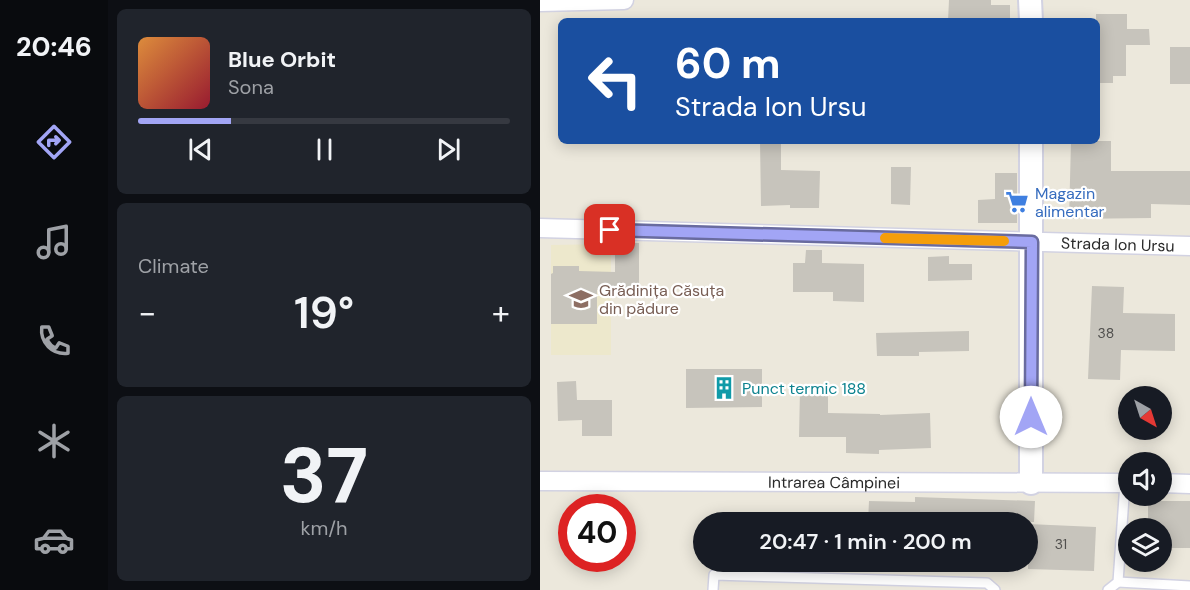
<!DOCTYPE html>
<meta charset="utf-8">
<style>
:root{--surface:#171b24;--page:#20242c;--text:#f1f3f6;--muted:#9ea1a6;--line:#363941;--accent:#a2a5f5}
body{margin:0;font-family:"DM Sans",sans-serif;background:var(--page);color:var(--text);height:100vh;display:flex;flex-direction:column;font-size:22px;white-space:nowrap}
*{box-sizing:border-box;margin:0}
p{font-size:20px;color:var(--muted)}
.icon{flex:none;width:33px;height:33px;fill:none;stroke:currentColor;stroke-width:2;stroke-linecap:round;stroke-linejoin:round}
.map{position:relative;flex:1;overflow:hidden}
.panel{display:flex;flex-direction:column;gap:9px;padding:9px;background:#0d0f14;width:432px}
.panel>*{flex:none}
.guide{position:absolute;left:18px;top:18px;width:542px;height:126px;border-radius:9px;box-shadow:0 3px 15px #0003;background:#1a4fa0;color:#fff;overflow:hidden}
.needle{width:39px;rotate:141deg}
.tools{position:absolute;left:578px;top:386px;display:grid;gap:12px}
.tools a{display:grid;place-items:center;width:54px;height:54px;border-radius:50%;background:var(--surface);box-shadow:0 3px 15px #0003;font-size:30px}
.speed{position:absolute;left:18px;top:494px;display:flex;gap:12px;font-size:30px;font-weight:700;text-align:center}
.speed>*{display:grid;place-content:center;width:78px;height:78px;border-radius:50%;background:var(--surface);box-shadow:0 3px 15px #0003;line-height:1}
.speed .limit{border:9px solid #d22;background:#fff;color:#111}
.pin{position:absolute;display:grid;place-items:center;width:51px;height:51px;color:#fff;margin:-26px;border-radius:12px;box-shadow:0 3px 9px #0006}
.me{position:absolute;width:66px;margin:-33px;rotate:0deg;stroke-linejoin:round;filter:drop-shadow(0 0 4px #0008)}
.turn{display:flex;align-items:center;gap:21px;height:126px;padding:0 18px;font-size:27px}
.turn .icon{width:78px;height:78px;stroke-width:2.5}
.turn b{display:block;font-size:42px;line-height:51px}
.big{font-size:45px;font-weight:600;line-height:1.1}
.panel .tile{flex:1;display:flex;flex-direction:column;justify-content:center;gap:9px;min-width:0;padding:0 21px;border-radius:9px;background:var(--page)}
.panel .dial{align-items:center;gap:0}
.dial b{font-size:78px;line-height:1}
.song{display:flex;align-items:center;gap:18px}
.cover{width:72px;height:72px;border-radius:9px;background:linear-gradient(135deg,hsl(30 70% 55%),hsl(350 70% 35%))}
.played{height:6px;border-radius:3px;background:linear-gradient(90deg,var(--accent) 25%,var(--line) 25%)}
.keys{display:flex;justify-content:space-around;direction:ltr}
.heat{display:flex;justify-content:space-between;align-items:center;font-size:33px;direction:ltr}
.trip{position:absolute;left:153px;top:512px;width:345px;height:60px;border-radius:30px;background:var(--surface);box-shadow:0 3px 15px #0003;font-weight:600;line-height:60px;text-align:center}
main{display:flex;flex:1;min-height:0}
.menu{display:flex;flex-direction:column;width:108px;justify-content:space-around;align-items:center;background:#090b0e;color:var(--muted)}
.menu .icon{width:42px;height:42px}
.menu .on{color:var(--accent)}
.menu b{font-size:27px;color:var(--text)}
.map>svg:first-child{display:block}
.education{fill:#ede8cc}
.building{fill:#c7c4bc}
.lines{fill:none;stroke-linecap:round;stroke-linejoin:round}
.service-casing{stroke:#d2d2e2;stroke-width:12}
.minor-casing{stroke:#d2d2e2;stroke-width:21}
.tertiary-casing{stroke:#d2d2e2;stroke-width:26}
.service{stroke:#fff;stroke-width:9}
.minor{stroke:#fff;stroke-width:18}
.tertiary{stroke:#fff;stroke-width:22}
.route-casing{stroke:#696b9f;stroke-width:15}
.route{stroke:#a2a5f5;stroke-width:10}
.slow{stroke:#f59e0b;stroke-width:10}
.labels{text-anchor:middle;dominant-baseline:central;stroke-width:4.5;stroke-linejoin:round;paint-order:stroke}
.number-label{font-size:14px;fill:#51504e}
.shop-label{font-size:16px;fill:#366cbe;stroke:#fff;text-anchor:start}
.street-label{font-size:16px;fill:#2a2a2a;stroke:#fff}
.education-label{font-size:16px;fill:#785e54;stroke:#fff;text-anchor:start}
.culture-label{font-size:16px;fill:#0d838f;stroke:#fff;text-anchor:start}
</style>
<main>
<nav class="menu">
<b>20:46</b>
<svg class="icon on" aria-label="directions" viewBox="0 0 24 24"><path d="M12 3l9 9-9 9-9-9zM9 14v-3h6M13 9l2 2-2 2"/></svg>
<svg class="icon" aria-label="music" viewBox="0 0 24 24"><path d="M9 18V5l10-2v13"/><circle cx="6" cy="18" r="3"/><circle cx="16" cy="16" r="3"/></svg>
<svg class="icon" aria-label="phone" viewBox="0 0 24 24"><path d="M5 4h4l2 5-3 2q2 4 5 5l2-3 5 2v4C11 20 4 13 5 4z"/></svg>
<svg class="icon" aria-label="climate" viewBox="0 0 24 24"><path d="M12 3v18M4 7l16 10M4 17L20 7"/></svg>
<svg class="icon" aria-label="car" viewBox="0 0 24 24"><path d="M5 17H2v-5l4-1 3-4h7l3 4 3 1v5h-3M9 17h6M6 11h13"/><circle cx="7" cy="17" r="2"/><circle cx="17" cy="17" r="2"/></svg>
</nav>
<section class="panel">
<div class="tile">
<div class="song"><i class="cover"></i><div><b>Blue Orbit</b><p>Sona</p></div></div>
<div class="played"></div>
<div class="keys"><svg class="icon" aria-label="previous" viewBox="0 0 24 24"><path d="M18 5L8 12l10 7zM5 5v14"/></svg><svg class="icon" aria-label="pause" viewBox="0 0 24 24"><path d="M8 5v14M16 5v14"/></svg><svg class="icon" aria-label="next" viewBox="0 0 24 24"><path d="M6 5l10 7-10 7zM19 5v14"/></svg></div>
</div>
<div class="tile"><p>Climate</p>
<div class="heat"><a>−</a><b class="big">19°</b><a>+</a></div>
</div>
<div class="tile dial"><b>37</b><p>km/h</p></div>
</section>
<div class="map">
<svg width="650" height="590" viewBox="0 0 650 590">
<rect width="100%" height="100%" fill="#ece8dc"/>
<path class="education" d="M 71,244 L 71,355 L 11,355 L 11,245 Z"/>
<g class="building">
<path d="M 409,0 L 451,0 L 451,5 L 470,5 L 470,21 L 408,21 Z"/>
<path d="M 556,14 L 587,14 L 587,29 L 609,29 L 610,45 L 586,45 L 586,76 L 573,76 L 573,83 L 556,83 Z"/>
<rect x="630" y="47" width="20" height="37"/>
<path d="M 220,141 L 241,141 L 241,170 L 280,171 L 279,208 L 250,208 L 250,205 L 221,206 Z"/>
<path d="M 531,141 L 571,141 L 571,171 L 650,171 L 650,205 L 611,204 L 611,218 L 529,219 Z"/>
<path d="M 351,167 L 371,167 L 370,205 L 351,204 Z"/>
<path d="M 455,173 L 477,173 L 477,223 L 438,223 L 438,200 L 455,199 Z"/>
<path d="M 75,243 L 99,243 L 99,290 L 57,290 L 57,324 L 11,324 L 11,274 L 13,273 L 13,266 L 39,266 L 39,271 L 75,272 Z"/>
<path d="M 266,250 L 282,250 L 282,263 L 324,264 L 324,302 L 293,301 L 293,292 L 253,292 L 253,263 L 265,263 Z"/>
<path d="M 409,256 L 409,264 L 432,264 L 432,280 L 388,281 L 388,257 Z"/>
<path d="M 552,286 L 584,287 L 583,313 L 635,314 L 635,351 L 581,350 L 580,380 L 548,379 Z"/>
<path d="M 429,331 L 429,351 L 379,352 L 379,356 L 337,356 L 336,333 Z"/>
<path d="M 146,369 L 222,369 L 222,407 L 146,408 Z"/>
<path d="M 36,381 L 37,400 L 72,400 L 72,436 L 42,436 L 42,420 L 18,421 L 17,382 Z"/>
<path d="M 260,390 L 288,390 L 288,413 L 340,414 L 340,415 L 390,413 L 391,448 L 339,450 L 339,454 L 306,453 L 306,437 L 259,437 Z"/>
<path d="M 375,497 L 495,501 L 494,522 L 328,522 L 329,501 L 375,502 Z"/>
<path d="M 608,501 L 650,501 L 650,548 L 621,548 L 621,528 L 608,528 Z"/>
<path d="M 488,524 L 556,527 L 554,571 L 488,569 Z"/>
</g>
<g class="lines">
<g class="service-casing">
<g id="service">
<path d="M 578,582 L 650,586"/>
<path d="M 173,590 L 174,575 L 447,583 L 455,590"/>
<path d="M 568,590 L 578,582 L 585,483"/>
</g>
</g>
<g class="minor-casing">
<g id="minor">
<path d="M 0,2 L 84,0"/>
<path id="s1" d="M 0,228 L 650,246"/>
<path id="s2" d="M 0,481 L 588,483"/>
<path d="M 621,483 L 650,484"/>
</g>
</g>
<g class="tertiary-casing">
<g id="tertiary">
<path d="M 490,0 L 491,21"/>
<path d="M 491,483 L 491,141"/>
</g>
</g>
<use href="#service" class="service"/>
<use href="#minor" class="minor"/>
<use href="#tertiary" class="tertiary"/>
</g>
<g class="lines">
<g class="route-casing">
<path id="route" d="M 70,230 L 492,242 L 491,417"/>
</g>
<use href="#route" class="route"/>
<path class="slow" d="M 345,238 L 464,241"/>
</g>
<defs>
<g id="supermarket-bare" transform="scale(1.8)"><path d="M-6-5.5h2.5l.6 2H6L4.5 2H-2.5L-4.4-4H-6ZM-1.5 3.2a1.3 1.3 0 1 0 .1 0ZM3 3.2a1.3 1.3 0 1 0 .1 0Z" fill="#3f7fe0" stroke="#fff" stroke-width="2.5" paint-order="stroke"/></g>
<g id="school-bare" transform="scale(1.8)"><path d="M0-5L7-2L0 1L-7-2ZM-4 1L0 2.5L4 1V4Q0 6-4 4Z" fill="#8d6e63" stroke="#fff" stroke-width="2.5" paint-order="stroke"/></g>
<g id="building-bare" transform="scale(1.8)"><path d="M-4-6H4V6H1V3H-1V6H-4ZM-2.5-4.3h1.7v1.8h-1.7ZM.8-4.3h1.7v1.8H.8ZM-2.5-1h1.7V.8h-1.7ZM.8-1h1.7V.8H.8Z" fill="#0f9aa8" stroke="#fff" stroke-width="2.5" paint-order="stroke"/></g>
</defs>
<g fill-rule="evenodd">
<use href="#supermarket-bare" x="477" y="202"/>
<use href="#school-bare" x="41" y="299"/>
<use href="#building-bare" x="184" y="388"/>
</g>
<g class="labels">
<g class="number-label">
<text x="566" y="333">38</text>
<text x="521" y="544">31</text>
</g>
<g class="shop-label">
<text x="495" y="193">Magazin<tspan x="495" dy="18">alimentar</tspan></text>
</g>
<g class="street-label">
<text stroke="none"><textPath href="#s1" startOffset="578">Strada Ion Ursu</textPath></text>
<text stroke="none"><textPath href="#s2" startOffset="294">Intrarea Câmpinei</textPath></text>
</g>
<g class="education-label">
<text x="59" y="290">Grădinița Căsuța<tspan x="59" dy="18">din pădure</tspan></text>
</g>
<g class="culture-label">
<text x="202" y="388">Punct termic 188</text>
</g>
</g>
</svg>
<div class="tools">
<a><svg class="needle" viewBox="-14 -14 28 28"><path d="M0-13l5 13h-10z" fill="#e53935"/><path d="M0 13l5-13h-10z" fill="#9ea1a6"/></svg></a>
<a><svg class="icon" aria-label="sound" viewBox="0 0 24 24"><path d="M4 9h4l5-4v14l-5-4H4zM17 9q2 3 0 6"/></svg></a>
<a><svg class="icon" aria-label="layers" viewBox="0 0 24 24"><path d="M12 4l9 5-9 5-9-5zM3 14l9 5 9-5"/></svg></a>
</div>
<div class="speed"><div class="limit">40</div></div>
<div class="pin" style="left:70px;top:230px;background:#d93025"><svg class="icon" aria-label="arrive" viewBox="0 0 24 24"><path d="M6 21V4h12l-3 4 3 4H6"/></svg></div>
<svg class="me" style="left:491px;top:417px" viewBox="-20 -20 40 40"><circle r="19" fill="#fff"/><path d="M0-13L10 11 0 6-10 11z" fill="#a2a5f5"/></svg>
<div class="trip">20:47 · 1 min · 200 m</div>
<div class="guide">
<div class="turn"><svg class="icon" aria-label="left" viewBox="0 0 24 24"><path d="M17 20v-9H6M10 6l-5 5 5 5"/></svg><div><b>60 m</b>Strada Ion Ursu</div></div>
</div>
</div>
</main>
